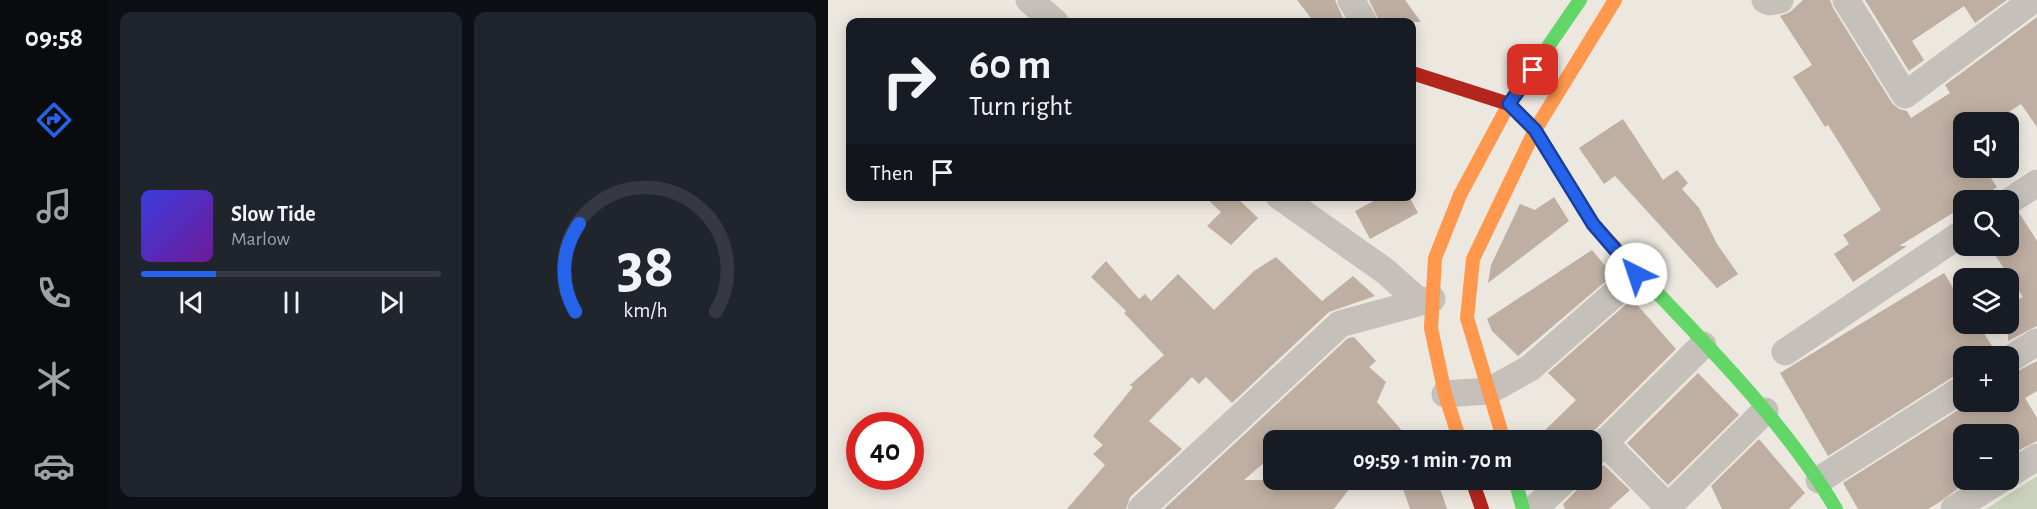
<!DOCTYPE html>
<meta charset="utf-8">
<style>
:root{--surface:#171b24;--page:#20242c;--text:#f1f3f6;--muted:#9ea1a6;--line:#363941;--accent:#2563eb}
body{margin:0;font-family:"Alegreya Sans",sans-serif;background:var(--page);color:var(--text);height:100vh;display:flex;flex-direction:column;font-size:22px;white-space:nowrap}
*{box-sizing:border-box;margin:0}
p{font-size:20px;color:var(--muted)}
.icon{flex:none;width:33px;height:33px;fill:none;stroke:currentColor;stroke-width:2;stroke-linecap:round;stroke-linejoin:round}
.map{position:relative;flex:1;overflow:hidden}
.side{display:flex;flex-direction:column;gap:12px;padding:12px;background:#0d0f14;width:720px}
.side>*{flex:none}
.top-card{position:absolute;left:18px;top:18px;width:570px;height:183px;border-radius:12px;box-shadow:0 3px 15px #0003;background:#171b24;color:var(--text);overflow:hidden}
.buttons{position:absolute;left:1125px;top:112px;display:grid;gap:12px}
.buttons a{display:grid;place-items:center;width:66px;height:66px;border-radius:12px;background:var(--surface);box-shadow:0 3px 15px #0003;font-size:30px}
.speed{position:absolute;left:18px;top:412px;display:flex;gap:12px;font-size:30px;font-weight:700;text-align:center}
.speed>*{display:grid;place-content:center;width:78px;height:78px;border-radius:50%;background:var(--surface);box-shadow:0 3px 15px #0003;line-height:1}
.speed .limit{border:9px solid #d22;background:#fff;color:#111}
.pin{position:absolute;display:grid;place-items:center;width:51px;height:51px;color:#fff;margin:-26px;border-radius:12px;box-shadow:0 3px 9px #0006}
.me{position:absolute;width:66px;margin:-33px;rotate:319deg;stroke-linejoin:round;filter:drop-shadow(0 0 4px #0008)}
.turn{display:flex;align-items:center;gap:21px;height:126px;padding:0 24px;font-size:27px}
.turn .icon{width:78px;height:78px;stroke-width:2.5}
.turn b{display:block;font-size:42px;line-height:51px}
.then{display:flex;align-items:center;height:57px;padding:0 24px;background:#0003;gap:12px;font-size:22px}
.side .tile{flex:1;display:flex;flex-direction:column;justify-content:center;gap:9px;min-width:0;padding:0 21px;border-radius:12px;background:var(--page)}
.side .dial{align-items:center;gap:0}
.dial svg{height:156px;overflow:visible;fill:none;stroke:var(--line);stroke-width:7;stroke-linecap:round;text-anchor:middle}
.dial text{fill:var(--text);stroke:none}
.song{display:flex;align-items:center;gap:18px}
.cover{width:72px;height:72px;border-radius:9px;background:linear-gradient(135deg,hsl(240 70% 55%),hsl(280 70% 35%))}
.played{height:6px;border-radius:3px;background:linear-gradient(90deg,var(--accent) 25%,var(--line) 25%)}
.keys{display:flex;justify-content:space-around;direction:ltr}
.side .tiles{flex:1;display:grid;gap:12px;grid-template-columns:repeat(2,1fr)}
.trip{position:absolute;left:435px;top:430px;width:339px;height:60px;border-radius:12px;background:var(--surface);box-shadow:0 3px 15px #0003;font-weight:600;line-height:60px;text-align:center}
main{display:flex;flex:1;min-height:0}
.tab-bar{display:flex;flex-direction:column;width:108px;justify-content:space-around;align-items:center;background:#090b0e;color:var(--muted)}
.tab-bar .icon{width:42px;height:42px}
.tab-bar .on{color:var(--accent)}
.tab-bar b{font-size:27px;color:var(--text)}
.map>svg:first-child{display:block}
.green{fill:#cbd2bb}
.building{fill:#bfaea2}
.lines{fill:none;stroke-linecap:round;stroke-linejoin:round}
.street{stroke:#c5c0ba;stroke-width:27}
.fast{stroke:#63d668;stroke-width:14}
.slow{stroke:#ff974d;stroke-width:14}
.jam{stroke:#b3261e;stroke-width:14}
.route-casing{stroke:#184099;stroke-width:15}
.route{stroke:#2563eb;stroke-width:10}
</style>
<main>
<nav class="tab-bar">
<b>09:58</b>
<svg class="icon on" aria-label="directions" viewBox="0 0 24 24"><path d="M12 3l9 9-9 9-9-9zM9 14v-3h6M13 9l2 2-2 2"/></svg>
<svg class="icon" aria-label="music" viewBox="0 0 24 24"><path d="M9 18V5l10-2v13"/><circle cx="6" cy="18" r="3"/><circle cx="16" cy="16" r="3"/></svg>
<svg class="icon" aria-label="phone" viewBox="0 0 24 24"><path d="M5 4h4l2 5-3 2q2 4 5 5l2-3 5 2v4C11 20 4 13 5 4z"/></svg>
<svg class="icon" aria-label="climate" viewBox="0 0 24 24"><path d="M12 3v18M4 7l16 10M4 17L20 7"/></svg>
<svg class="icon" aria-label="car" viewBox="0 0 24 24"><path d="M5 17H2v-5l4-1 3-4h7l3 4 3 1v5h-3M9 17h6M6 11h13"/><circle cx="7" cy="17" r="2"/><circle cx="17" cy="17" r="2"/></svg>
</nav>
<section class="side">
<div class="tiles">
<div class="tile">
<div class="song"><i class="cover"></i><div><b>Slow Tide</b><p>Marlow</p></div></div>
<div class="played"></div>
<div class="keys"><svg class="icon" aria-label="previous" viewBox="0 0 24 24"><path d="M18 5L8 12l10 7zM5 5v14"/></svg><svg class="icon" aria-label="pause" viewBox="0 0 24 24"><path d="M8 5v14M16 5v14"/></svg><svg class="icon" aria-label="next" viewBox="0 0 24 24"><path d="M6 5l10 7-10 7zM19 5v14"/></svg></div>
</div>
<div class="tile dial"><svg viewBox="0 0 100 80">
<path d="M14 69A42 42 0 1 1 86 69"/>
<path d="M14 69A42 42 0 0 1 16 24" stroke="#2563eb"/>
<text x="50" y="56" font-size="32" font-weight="700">38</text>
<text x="50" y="72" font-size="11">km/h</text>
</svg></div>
</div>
</section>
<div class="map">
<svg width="1209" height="509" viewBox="0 0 1209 509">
<rect width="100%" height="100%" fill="#ece8e0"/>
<path class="green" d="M 1209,476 L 1209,509 L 1158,509 Z"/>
<g class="building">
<path d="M 469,0 L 507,0 L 515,18 L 509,22 L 486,22 Z"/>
<path d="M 541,0 L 577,0 L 593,22 L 552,22 Z"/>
<path d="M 975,0 L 1002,0 L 1005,8 L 1064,103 L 1071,109 L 1079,111 L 1083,118 L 1122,93 L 1117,85 L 1209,17 L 1209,127 L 1193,104 L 1164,123 L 1136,123 L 1136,168 L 1156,168 L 1169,187 L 1152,199 L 1151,196 L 1143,201 L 1136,201 L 1136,206 L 1071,246 L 1079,246 L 1025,282 L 1006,254 L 1021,244 L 1015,235 L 1053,210 L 1000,125 L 997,127 L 965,77 L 984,65 L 952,16 L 962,12 Z"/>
<path d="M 1037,0 L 1179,0 L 1147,23 L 1136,6 L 1084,41 L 1096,60 L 1081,71 Z"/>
<path d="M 795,119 L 835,180 L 849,170 L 860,183 L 854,189 L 871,208 L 889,244 L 910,274 L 889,288 L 787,176 L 776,184 L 751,148 Z"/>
<path d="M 376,196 L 407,196 L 430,218 L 403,245 L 379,226 L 393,212 Z"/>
<path d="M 555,196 L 581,196 L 590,213 L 542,239 L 527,211 Z"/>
<path d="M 726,197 L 741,221 L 660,283 L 663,265 L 692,204 L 707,210 Z"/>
<path d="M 1191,213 L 1209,241 L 1209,326 L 1180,341 L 1180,305 L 1195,297 L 1161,246 L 1180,246 L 1180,218 Z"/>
<path d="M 764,250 L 785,275 L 690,356 L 664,331 L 659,319 Z"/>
<path d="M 448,257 L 494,301 L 525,276 L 547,296 L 501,312 L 404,403 L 378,377 L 371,384 L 364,377 L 321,421 L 354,449 L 302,497 L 298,509 L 239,509 L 277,465 L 265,454 L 275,445 L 265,436 L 305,387 L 302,385 L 336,355 L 296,313 L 298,311 L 263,277 L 278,261 L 311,299 L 317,294 L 323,301 L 350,274 L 386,310 L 426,271 Z"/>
<path d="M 1116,273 L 1136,306 L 1136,324 L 1147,324 L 1148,327 L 1151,325 L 1167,351 L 1165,357 L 1136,357 L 1136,372 L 1128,375 L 1000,456 L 952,373 Z"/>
<path d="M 804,299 L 848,349 L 756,441 L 706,441 L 748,400 L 720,373 Z"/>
<path d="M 526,337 L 548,361 L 541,367 L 558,382 L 549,402 L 583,441 L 446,441 L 446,454 L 416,480 L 528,480 L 506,509 L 336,509 L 520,338 Z"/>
<path d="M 1209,361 L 1209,391 L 1197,398 L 1209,418 L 1209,441 L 1180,456 L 1180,435 L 1136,435 L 1136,484 L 1112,502 L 1100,509 L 1030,509 L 1015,483 L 1143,402 L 1180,402 L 1180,376 Z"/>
<path d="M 870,373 L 911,415 L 840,485 L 799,443 Z"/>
<path d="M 931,439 L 977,493 L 961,509 L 894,509 L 883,486 Z"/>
<path d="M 776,465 L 802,490 L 781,509 L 737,509 L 735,504 L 748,491 L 752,480 L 764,480 L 764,470 Z"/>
<path d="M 572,480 L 609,480 L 619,509 L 582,509 Z"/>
</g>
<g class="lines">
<g class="street">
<path d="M 201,0 L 227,22"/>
<path d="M 523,0 L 536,22"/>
<path d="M 937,0 L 941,2 L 952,0"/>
<path d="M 1018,0 L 1077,95 L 1205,0"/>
<path d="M 451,196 L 557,271 L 591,301"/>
<path d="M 1180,202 L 1209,183"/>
<path d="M 957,352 L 1136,232"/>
<path d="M 1180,360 L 1209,342"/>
<path d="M 617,394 L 661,391 L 702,368 L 809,274"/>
<path d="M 776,442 L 842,509"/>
<path d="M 764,455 L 875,345"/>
<path d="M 1180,475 L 1209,457"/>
<path d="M 991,480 L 1136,388"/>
<path d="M 840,507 L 937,411"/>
<path d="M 313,509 L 512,324 L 604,299"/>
<path d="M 706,509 L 737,480"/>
<path d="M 1126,509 L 1172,480"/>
</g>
<g class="fast">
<path d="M 682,102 L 752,0"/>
<path d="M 787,248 C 862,329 953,415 1008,509"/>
<path d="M 687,480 L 695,509"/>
</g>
<g class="slow">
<path d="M 632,441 L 617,394 L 603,328 L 607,258 L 632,195 L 682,102"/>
<path d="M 676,441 L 639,318 L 645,259 L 707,130 L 787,0"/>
</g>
<g class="jam">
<path d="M 584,73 L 681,104 L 707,130 L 765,224 L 787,248"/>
<path d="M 644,480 L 654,509"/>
</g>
</g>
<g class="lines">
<g class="route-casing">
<path id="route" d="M 705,70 L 681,104 L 707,130 L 765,224 L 808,274"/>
</g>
<use href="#route" class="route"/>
</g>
</svg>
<div class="buttons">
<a><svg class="icon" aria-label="sound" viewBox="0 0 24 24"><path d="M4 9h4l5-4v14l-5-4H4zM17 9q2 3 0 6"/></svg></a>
<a><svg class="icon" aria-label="search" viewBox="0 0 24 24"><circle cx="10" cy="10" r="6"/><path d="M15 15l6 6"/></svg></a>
<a><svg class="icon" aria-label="layers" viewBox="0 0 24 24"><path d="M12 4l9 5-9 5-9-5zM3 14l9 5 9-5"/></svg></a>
<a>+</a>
<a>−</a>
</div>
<div class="speed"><div class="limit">40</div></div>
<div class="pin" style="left:705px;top:70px;background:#d93025"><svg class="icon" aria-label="arrive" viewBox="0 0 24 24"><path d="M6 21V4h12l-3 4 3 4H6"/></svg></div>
<svg class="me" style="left:808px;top:274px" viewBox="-20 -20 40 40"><circle r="19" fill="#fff"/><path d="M0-13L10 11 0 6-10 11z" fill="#2563eb"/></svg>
<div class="trip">09:59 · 1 min · 70 m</div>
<div class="top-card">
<div class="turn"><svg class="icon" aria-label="right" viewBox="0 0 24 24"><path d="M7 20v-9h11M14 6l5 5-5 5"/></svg><div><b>60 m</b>Turn right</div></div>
<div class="then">Then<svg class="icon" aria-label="arrive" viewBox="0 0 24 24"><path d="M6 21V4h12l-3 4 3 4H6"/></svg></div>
</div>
</div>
</main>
